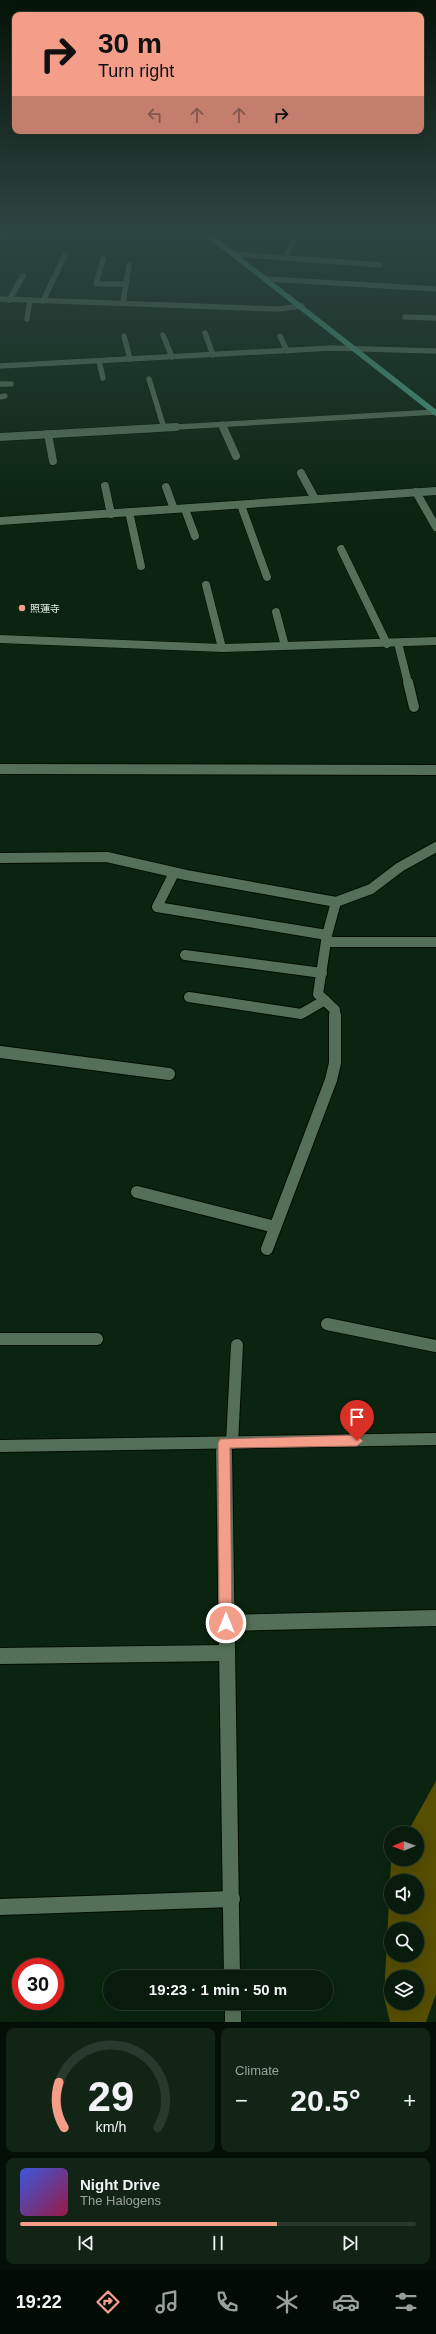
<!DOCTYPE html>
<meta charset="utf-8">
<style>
:root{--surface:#081b0c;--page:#112415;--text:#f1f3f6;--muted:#98a19d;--line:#29392d;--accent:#f49e8a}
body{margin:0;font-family:Helvetica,"Noto Sans JP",sans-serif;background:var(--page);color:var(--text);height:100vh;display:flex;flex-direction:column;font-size:15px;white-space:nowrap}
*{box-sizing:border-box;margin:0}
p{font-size:13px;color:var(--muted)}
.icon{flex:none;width:22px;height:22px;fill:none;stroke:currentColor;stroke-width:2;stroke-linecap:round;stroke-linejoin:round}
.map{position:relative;height:2022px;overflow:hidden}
.details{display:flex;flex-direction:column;gap:6px;padding:6px;background:#040f07;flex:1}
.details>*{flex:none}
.hud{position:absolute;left:12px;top:12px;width:412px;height:122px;border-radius:8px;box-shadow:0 4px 16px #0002,0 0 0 1px var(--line);background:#f49e8a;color:#111;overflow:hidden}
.needle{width:26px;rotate:269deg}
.buttons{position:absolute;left:384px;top:1826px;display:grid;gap:8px}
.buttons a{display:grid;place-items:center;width:40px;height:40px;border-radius:50%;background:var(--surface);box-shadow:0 4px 16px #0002,0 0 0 1px var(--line);font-size:20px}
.speed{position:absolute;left:12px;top:1958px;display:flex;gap:8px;font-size:20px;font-weight:700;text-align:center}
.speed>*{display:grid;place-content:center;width:52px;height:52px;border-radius:50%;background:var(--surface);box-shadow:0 4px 16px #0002,0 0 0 1px var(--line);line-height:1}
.speed .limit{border:6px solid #d22;background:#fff;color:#111}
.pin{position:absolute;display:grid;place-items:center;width:34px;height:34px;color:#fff;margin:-41px -17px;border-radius:50% 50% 50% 0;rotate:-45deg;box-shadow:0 0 4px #0007}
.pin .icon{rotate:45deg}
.me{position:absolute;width:44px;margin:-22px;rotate:0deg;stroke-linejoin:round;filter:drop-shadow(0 0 3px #0008)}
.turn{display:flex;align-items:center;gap:14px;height:84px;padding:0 20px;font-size:18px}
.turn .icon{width:52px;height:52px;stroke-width:2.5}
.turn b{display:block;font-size:28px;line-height:34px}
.lanes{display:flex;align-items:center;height:38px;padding:0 20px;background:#0003;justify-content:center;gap:20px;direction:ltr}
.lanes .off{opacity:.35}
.big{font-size:30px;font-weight:700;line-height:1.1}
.details .tile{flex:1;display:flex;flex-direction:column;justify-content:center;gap:6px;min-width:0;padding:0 14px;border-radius:8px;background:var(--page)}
.details .dial{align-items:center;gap:0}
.dial svg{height:104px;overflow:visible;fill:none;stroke:var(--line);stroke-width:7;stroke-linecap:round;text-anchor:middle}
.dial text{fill:var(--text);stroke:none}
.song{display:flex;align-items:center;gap:12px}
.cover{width:48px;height:48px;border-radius:6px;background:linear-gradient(135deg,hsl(230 70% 55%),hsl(340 70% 35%))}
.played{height:4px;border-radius:2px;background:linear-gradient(90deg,var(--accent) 65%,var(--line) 65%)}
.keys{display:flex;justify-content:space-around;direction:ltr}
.heat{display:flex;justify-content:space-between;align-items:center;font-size:22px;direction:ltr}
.details .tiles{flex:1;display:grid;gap:6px;grid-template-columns:1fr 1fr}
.tile:last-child{grid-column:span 2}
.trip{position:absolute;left:103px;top:1970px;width:230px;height:40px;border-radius:20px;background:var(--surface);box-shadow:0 4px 16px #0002,0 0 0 1px var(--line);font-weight:700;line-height:40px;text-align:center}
.tabs{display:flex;height:64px;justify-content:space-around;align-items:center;background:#030b05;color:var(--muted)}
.tabs .icon{width:28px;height:28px}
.tabs .selected{color:var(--accent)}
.tabs b{font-size:18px;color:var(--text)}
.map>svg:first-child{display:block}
.forest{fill:#564e00;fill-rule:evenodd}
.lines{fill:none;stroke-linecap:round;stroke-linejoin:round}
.minor-far4-casing{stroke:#000d00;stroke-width:6}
.minor-far3-casing{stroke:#000d00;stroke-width:9}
.minor-far2-casing{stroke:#000d00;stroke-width:12}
.minor-far1-casing{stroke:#000d00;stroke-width:14}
.minor-casing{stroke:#000d00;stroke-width:18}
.tertiary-far1-casing{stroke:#000d00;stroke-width:6}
.tertiary-casing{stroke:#000d00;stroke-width:9}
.primary-casing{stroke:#000d00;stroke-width:6}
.minor-far4{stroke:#547058;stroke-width:5.5}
.minor-far3{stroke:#547058;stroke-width:8}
.minor-far2{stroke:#547058;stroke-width:10}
.minor-far1{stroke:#547058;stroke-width:12}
.minor{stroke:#547058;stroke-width:16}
.tertiary-far1{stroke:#547058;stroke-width:5.5}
.tertiary{stroke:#547058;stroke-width:8}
.primary{stroke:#499d80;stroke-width:5.5}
.route{fill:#f49e8a;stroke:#9f675a}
.poi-dot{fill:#f49e8a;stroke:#0a2410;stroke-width:1.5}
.labels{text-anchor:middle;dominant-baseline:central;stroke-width:4;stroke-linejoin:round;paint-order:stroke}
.far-poi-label{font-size:10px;fill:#e3f3e5;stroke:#0a2410;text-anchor:start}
</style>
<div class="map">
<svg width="436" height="2022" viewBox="0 0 436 2022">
<rect width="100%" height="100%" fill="#0a2410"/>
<path class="forest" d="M 436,1781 L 436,1994 L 426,2022 L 390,2022 L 384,1997 L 391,1862 L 393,1859 L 417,1859 L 417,1833 L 407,1833 ZM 391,1881 L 417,1881 L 417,1907 L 391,1907 ZM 391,1929 L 417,1929 L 417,1955 L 391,1955 ZM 391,1977 L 417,1977 L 417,2003 L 391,2003 Z"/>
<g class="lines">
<g class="minor-far4-casing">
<g id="minor-far4">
<path d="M 0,237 L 22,233"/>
<path d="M 235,254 L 380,265"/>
<path d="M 285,258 L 296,235"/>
<path d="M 103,259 L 96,284 L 126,284"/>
<path d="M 267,279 L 436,289"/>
<path d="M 0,299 L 278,309 L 302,306"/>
<path d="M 9,300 L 23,276"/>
<path d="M 43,301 L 65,255"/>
<path d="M 123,303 L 129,265"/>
<path d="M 405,317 L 436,318"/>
<path d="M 27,319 L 30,300"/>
<path d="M 205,333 L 213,355"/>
<path d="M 163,335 L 172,357"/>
<path d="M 124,336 L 130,359"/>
<path d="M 280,336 L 287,351"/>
<path d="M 99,361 L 103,378"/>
<path d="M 0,366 L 331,348 L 436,351"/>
<path d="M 149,379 L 164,428"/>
<path d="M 0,384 L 11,384"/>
<path d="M 0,397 L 5,396"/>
<path d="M 222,424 L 224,428"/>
</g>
</g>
<g class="minor-far3-casing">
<g id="minor-far3">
<path d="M 223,427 L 236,456"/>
<path d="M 48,434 L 53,461"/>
<path d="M 301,473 L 315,499"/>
<path d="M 105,486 L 111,514"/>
<path d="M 166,487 L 174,509"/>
<path d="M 416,492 L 436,527"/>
<path d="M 241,505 L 267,577"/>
<path d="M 185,509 L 195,536"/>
<path d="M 129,512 L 141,566"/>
<path d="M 0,521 L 436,491"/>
<path d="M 341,549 L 387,644"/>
<path d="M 206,585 L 222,648"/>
<path d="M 276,612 L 285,646"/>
<path d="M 0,639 L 222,648 L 436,641"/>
<path d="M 398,643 L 408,683"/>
</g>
</g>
<g class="minor-far2-casing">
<g id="minor-far2">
<path d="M 408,682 L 414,707"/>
<path d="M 0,769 L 436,770"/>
<path d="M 0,858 L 107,857 L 186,875 L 336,902"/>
<path d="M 174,873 L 157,907 L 327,935"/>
<path d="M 326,942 L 436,942"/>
<path d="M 185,955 L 322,973"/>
<path d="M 189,997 L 301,1014 L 325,1000"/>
<path d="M 335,1016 L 335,1010 L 318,994 L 327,935 L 336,902 L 371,889 L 400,867 L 436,847"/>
</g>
</g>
<g class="minor-far1-casing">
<g id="minor-far1">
<path d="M 0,1052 L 169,1074"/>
<path d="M 137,1192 L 275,1227"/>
<path d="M 267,1249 L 331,1080 L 335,1063 L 335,1015"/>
<path d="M 327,1324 L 436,1346"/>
<path d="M 0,1339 L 97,1339"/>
<path d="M 224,1443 L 224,1452"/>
<path d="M 232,1443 L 237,1345"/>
<path d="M 0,1446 L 436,1439"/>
</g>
</g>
<g class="minor-casing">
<g id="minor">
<path d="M 224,1451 L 232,1977"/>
<path d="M 226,1623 L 436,1618"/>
<path d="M 0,1656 L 226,1653"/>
<path d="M 0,1907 L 232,1899"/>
<path d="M 233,2003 L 233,2022"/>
</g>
</g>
<g class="tertiary-far1-casing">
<path id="tertiary-far1" d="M 159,428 L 436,412"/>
</g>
<g class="tertiary-casing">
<path id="tertiary" d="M 0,437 L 176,427"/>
</g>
<g class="primary-casing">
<path id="primary" d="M 206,233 L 436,413"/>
</g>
<use href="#minor-far4" class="minor-far4"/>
<use href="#minor-far3" class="minor-far3"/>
<use href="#minor-far2" class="minor-far2"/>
<use href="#minor-far1" class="minor-far1"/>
<use href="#minor" class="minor"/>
<use href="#tertiary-far1" class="tertiary-far1"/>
<use href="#tertiary" class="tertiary"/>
<use href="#primary" class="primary"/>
</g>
<linearGradient id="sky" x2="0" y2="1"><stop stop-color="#061409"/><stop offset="0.45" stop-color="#2d4542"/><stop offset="1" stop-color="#2d4542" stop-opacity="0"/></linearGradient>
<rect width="436" height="516" fill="url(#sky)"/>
<path class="route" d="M 357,1435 L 363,1441 L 357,1446 L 230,1448 L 232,1623 L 230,1627 L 226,1629 L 221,1627 L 219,1623 L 218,1443 L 220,1439 Z"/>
<circle class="poi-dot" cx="22" cy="608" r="4"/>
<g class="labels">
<g class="far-poi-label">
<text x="30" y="608">照蓮寺</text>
</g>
</g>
</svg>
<div class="buttons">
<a><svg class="needle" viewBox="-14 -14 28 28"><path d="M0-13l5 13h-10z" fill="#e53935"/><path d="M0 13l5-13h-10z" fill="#98a19d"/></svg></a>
<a><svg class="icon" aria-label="sound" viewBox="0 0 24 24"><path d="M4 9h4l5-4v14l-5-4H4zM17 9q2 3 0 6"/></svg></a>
<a><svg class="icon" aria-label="search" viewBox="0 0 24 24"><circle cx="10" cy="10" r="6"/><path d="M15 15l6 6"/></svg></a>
<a><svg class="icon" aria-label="layers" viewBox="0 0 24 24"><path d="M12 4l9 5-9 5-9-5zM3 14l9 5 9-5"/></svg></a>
</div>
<div class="speed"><div class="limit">30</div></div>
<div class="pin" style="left:357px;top:1441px;background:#d93025"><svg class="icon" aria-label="arrive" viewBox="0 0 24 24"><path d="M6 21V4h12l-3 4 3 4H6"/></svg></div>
<svg class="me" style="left:226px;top:1623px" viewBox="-20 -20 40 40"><circle r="17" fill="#f49e8a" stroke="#fff" stroke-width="3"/><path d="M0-11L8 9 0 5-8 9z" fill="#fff"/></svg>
<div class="trip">19:23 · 1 min · 50 m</div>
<div class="hud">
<div class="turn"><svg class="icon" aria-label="right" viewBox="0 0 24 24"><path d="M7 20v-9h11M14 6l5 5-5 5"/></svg><div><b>30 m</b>Turn right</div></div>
<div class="lanes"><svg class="icon off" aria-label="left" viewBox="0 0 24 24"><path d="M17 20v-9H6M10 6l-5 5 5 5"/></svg><svg class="icon off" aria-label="ahead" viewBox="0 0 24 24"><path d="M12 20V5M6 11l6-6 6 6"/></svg><svg class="icon off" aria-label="ahead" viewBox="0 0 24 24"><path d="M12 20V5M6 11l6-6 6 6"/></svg><svg class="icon" aria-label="right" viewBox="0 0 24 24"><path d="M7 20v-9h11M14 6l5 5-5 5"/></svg></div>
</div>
</div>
<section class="details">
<div class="tiles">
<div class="tile dial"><svg viewBox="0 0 100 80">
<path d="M14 69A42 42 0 1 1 86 69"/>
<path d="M14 69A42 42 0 0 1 10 34" stroke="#f49e8a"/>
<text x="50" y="56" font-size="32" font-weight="700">29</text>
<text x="50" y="72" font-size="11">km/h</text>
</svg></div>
<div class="tile"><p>Climate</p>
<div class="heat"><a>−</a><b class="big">20.5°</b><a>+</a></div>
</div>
<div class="tile">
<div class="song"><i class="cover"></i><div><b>Night Drive</b><p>The Halogens</p></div></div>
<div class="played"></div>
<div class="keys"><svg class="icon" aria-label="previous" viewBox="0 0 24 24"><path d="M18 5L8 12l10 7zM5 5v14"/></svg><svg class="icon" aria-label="pause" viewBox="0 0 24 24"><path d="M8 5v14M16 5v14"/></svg><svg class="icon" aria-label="next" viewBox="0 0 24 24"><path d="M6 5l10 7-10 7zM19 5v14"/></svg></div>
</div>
</div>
</section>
<nav class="tabs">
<b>19:22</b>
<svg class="icon selected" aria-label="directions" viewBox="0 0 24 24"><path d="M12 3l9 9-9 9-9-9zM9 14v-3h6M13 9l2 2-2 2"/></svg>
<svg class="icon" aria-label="music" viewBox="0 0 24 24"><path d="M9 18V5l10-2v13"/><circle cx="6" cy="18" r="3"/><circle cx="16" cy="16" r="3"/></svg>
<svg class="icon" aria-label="phone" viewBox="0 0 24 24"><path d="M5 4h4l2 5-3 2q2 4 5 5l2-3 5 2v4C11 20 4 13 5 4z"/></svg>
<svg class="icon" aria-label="climate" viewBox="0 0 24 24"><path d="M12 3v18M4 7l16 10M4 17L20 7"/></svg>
<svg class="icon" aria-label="car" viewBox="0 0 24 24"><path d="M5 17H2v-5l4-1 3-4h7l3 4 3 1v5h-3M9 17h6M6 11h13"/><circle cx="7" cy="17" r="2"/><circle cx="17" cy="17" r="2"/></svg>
<svg class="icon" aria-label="filters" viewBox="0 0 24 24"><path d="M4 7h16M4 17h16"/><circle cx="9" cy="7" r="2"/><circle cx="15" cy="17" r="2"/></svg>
</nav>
